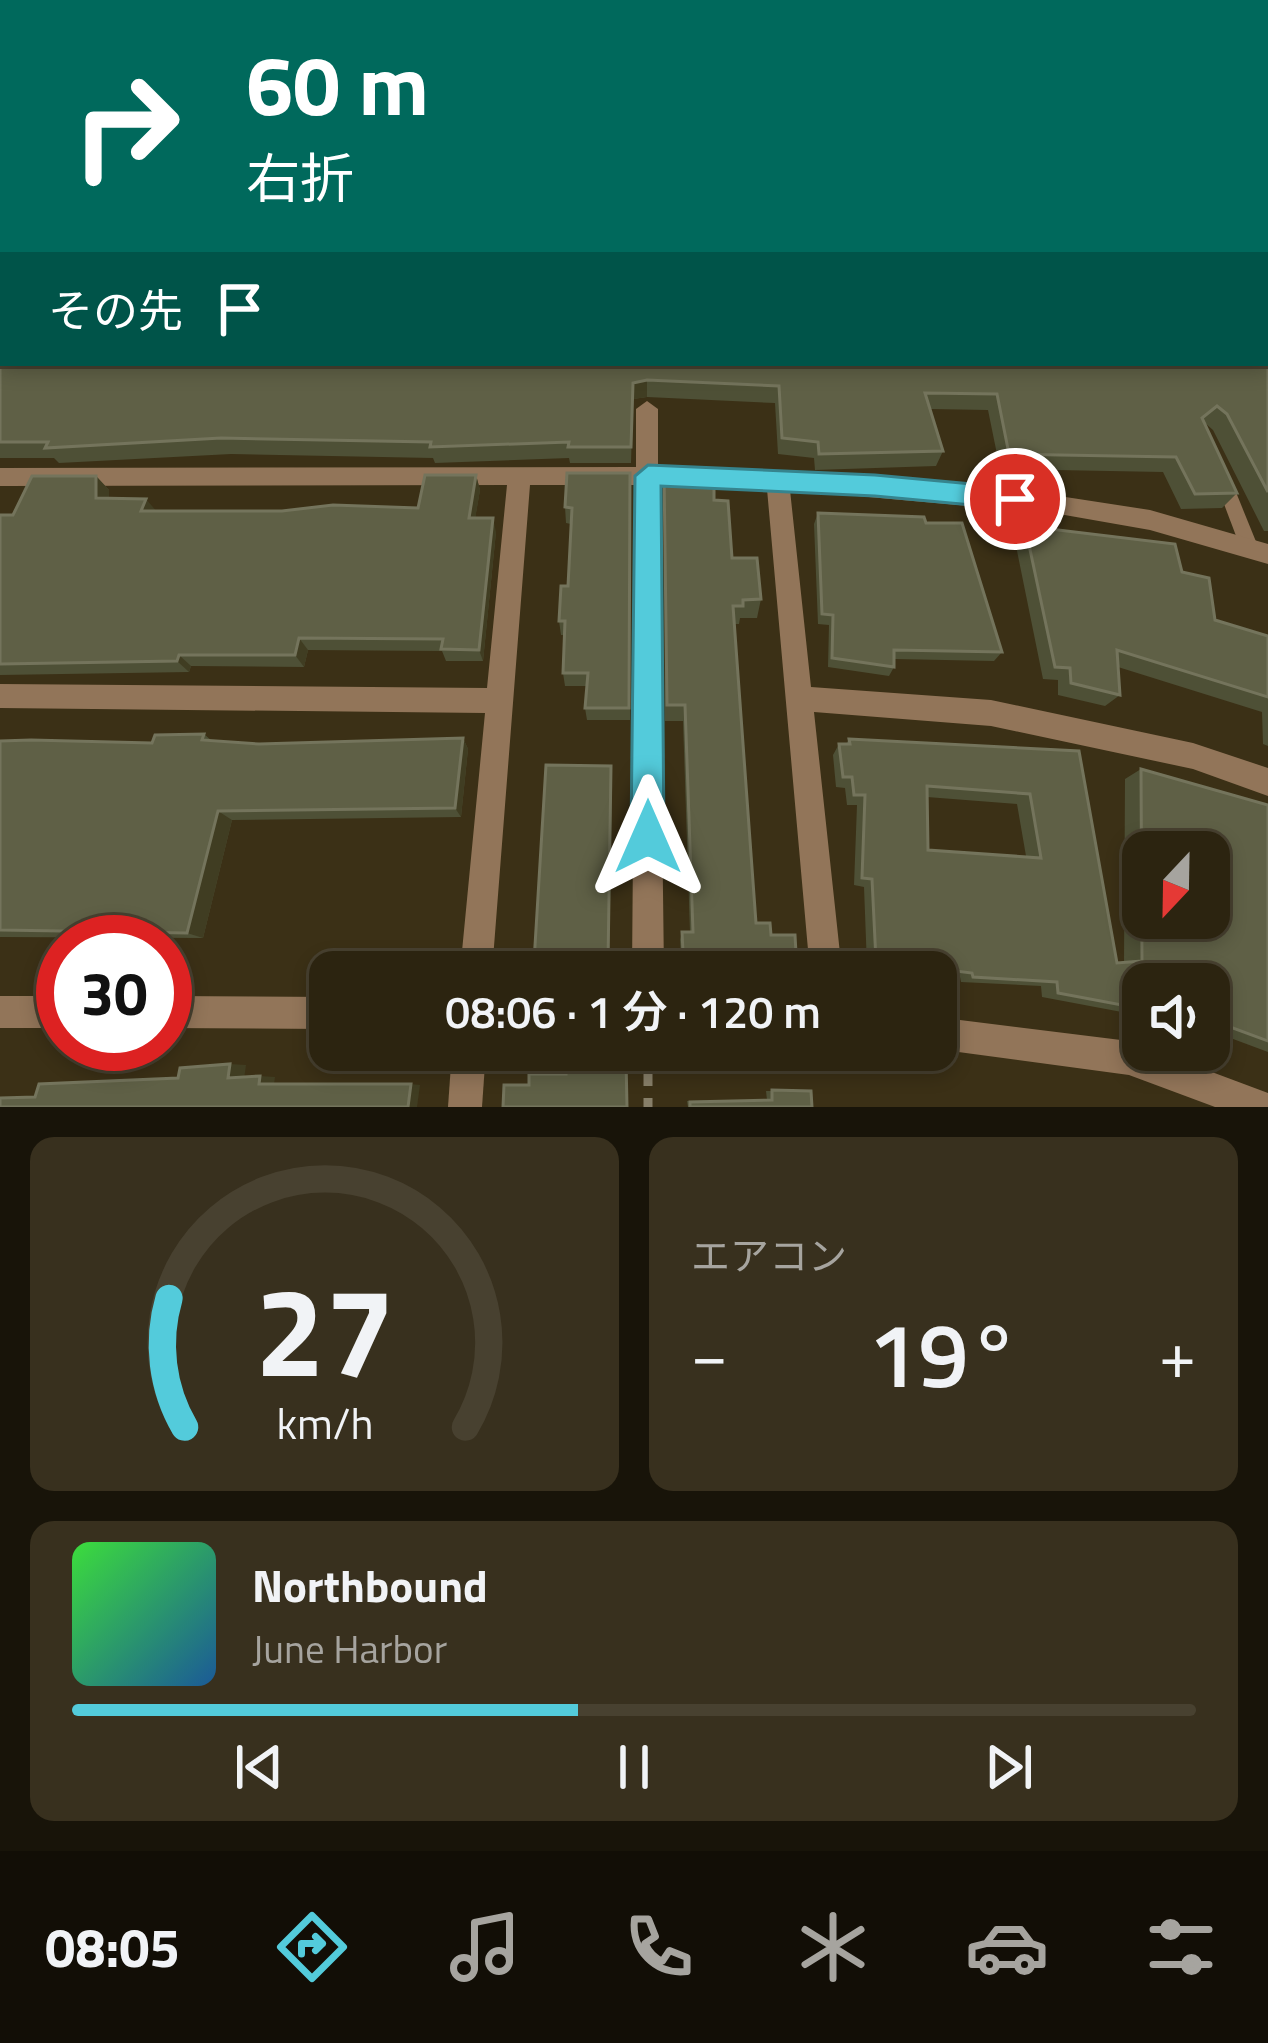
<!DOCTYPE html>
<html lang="ja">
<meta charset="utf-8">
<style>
:root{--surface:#2c2410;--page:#38301e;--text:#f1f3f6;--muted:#a6a49f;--line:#484130;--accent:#53cbdb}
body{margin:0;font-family:"Titillium Web","Noto Sans JP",sans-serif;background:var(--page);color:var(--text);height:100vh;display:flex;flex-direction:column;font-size:45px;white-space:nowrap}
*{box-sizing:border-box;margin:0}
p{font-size:39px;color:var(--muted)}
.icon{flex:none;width:66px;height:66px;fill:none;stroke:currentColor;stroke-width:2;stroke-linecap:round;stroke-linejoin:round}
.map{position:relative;height:1107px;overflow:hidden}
.panel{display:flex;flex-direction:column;gap:30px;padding:30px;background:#181409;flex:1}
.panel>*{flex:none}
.banner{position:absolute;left:0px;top:0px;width:1269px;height:366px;box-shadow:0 6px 18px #0003,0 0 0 3px var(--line);background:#00695c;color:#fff;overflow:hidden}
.needle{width:78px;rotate:202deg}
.controls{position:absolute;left:1122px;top:831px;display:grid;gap:24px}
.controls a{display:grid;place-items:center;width:108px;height:108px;border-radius:24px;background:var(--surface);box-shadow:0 6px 18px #0003,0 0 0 3px var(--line);font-size:60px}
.speed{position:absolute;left:36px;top:915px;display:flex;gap:24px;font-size:60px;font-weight:700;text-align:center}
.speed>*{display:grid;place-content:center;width:156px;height:156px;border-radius:50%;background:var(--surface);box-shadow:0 6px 18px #0003,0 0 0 3px var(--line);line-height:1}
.speed .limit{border:18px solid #d22;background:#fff;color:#111}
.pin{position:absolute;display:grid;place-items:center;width:102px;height:102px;color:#fff;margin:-51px;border:6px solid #fff;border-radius:50%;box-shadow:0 3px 12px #0007}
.me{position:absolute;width:132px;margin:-66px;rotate:0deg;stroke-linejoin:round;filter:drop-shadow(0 0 9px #0008)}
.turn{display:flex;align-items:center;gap:42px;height:252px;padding:0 48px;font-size:54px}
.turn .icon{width:156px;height:156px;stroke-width:2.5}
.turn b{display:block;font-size:84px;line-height:102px}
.then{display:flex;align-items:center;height:114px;padding:0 48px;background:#0003;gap:24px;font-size:45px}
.big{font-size:90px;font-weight:600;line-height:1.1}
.panel .tile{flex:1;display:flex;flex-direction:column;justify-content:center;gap:18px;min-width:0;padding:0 42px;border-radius:24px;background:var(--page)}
.panel .dial{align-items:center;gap:0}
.dial svg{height:312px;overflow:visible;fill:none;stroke:var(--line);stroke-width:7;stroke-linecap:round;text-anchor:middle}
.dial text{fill:var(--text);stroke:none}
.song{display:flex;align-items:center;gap:36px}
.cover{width:144px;height:144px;border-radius:18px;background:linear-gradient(135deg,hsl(120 70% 55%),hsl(210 70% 35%))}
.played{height:12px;border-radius:6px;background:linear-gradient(90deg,var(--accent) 45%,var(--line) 45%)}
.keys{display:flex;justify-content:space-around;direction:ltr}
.heat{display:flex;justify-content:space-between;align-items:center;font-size:66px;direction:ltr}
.panel .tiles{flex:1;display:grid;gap:30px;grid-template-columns:1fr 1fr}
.tile:last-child{grid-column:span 2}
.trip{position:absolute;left:309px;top:951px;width:648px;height:120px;border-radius:24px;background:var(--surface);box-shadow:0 6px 18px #0003,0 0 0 3px var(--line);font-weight:600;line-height:120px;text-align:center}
.menu{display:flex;height:192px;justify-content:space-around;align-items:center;background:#120e06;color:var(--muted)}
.menu .icon{width:84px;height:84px}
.menu .current{color:var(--accent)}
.menu b{font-size:54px;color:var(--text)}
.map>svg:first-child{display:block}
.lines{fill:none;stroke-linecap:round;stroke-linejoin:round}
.path{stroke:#877f69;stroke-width:9;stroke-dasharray:12 12;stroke-linecap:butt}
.lane{fill:#927559;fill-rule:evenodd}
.street{fill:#927559;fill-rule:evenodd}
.secondary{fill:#c99a6e;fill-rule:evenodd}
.wall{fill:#4e5036;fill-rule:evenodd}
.shaded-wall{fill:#403d22}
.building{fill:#5f6046;stroke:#74745c;stroke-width:3;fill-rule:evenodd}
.route{fill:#53cbdb;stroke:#36848e;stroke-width:3}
</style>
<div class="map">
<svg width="1268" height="1107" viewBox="0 0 1268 1107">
<rect width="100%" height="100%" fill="#3b3016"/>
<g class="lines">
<path class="path" d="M 648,1050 L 648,1107"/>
<g class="lane">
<rect x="1266" y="240" width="2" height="11"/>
<path d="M 1221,468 L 1229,475 L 1259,549 L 1256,554 L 1244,554 L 1241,549 L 1213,475 Z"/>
</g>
<g class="street">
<path d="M 3,239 L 3,255 L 0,256 L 0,240 Z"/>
<path d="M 647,401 L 658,409 L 658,467 L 778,471 L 1059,496 L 1150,510 L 1268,544 L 1268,564 L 1150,530 L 1059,514 L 790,490 L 811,687 L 991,700 L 1193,743 L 1268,768 L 1268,796 L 1193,769 L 991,726 L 814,712 L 842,972 L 810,972 L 767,489 L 658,485 L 664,972 L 632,972 L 636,485 L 530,485 L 492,972 L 460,972 L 485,713 L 0,708 L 0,684 L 487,688 L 507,485 L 0,486 L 0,468 L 636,467 L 636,409 Z"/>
<rect x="0" y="996" width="63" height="32"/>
<path d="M 165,996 L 330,997 L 330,1029 L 165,1028 Z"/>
<path d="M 936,1017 L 1129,1041 L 1143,1046 L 1143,1050 L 1153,1050 L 1268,1093 L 1268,1107 L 1215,1107 L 1129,1075 L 936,1049 Z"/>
<path d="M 452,1050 L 486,1050 L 482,1107 L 448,1107 Z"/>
</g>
<g class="secondary">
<rect x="0" y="270" width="3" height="12"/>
<rect x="1266" y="283" width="2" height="12"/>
<rect x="0" y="301" width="3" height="14"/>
</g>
</g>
<g class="wall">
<path d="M 1266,11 L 1268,11 L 1268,157 L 1266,158 Z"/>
<path d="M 1268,315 L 1268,531 L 1264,531 L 1213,430 L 1205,423 L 1237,493 L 1222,508 L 1181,509 L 1163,472 L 1000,469 L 988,410 L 930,409 L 943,451 L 936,466 L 815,470 L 814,458 L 778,454 L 775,403 L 647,397 L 633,399 L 631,463 L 570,463 L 569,458 L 435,463 L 433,458 L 231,454 L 59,463 L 54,458 L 0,458 L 0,329 L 3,363 L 940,366 L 939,363 L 1266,363 Z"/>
<path d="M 664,471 L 714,500 L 732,558 L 761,599 L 757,618 L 740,618 L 739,624 L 735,624 L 756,923 L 771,935 L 797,972 L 682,972 L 680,940 L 682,932 L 690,932 L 683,721 L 665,721 Z"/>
<path d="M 630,473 L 630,720 L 587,720 L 585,708 L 587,686 L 565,686 L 563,673 L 565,635 L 561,635 L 559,621 L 568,586 L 571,524 L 566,523 L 565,507 Z"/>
<path d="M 476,475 L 480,490 L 475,518 L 496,532 L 483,661 L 446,661 L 442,651 L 308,650 L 304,667 L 191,666 L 189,672 L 0,675 L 0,515 L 13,515 L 96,476 L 109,490 L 109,498 L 156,511 L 282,511 L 418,508 Z"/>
<path d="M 818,513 L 926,523 L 1002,652 L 994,661 L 894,659 L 894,667 L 889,676 L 828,667 L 829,625 L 818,624 L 814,524 Z"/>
<path d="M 1025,526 L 1182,572 L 1215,620 L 1268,636 L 1268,746 L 1263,744 L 1262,712 L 1118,667 L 1120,695 L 1105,706 L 1058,695 L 1058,680 L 1043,679 L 1015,541 Z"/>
<path d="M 204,734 L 212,741 L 259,744 L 463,738 L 468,749 L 461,817 L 232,820 L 203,938 L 0,937 L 0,741 L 152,743 Z"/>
<path d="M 849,739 L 1079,751 L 1117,963 L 1124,963 L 1125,779 L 1141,769 L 1268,805 L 1268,1052 L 1209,1030 L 1209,984 L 1143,984 L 1143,1016 L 1042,997 L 1041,986 L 961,982 L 960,977 L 936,974 L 936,972 L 918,972 L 867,966 L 864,887 L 854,885 L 857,805 L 847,805 L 845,788 L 836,787 L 833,755 L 839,744 L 846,744 ZM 927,797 L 1017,804 L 1026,856 L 928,850 Z"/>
<path d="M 612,782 L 609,970 L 540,969 L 534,962 Z"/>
<path d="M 766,1091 L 811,1091 L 812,1107 L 688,1107 L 687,1101 L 767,1100 Z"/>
</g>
<g class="shaded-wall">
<path d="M 647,380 L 647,397 L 633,399 L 631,463 L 633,383 Z"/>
<path d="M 476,475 L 480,490 L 473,532 L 469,518 Z"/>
<path d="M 96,476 L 109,490 L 109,512 L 96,498 Z"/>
<path d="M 146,499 L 158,513 L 141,511 Z"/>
<path d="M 493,518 L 496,532 L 483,661 L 479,650 Z"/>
<path d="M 299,638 L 308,650 L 304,667 L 295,655 Z"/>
<path d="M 179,655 L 191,666 L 189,672 L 177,661 Z"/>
<path d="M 463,738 L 468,749 L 461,817 L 455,808 Z"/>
<path d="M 611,766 L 612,782 L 609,970 L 608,962 Z"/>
<path d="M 218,811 L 232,820 L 203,938 L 187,933 Z"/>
<path d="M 230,1064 L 246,1065 L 244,1079 L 228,1078 Z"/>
<path d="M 260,1076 L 275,1077 L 274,1084 L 259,1084 Z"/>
<path d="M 411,1084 L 420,1085 L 417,1107 L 408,1107 Z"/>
</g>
<g class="building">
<path d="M 0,0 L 680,0 L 693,3 L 3,3 L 3,234 L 0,235 Z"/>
<path d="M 1105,0 L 1143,0 L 1177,3 L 1105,3 Z"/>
<path d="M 1266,11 L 1268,11 L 1268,99 L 1266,98 Z"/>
<path d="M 1266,313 L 1268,315 L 1268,492 L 1227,414 L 1217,406 L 1202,418 L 1237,493 L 1195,494 L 1176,457 L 1009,454 L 997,394 L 925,393 L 943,451 L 819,454 L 818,442 L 782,438 L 779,386 L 647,380 L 633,383 L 631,447 L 568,447 L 569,442 L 430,447 L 431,442 L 221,438 L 45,448 L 48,442 L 0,442 L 0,329 L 3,329 L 3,363 L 928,363 L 943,366 L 945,363 L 1266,363 Z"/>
<path d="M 664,471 L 714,471 L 714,500 L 728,501 L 732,558 L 757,558 L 761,599 L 743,600 L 743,606 L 733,606 L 756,923 L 770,923 L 771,935 L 795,935 L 797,972 L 684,972 L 682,932 L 693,932 L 685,705 L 667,705 Z"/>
<path d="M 567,473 L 630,473 L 629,708 L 585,708 L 588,673 L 563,673 L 565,621 L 559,621 L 561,586 L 568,586 L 572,508 L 565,507 Z"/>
<path d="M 425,475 L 476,475 L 469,518 L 493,518 L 479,650 L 441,649 L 443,639 L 299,638 L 295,655 L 179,655 L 177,661 L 0,664 L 0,515 L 13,515 L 32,476 L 96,476 L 96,498 L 146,499 L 141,511 L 282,511 L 333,505 L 418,508 Z"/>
<path d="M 818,513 L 924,517 L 926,523 L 962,523 L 1002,652 L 894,650 L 894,667 L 832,658 L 833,615 L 822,614 Z"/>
<path d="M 1025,526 L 1175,544 L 1182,572 L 1209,578 L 1215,620 L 1268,636 L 1268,697 L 1117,650 L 1120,695 L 1071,683 L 1070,668 L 1055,667 Z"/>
<path d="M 204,734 L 202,740 L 259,744 L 463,738 L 455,808 L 218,811 L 187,933 L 0,930 L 0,741 L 31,740 L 152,743 L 155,735 Z"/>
<path d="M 849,739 L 1079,751 L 1117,963 L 1142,961 L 1141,769 L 1268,805 L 1268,1041 L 1214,1021 L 1214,1030 L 1209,1028 L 1209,984 L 1143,984 L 1143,1009 L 1058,993 L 1057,982 L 973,977 L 972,973 L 876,961 L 872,879 L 862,878 L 865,795 L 854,795 L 852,777 L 843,777 L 839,744 L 850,744 ZM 927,786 L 1030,794 L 1041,858 L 928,850 ZM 1143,852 L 1209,852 L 1209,918 L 1143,918 Z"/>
<path d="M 546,765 L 611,766 L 608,962 L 534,962 Z"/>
<path d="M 566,1059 L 626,1059 L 627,1107 L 503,1107 L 504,1085 L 529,1085 L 529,1074 L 566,1074 Z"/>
<path d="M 230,1064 L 228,1078 L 260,1076 L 259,1084 L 411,1084 L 408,1107 L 0,1107 L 0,1098 L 35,1097 L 39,1084 L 178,1078 L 180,1068 Z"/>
<path d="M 772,1090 L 811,1091 L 812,1107 L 690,1107 L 690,1102 L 772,1100 Z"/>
</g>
<path class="route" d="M 648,465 L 875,475 L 1015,488 L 1028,499 L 1015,509 L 875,496 L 661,486 L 664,837 L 659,848 L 648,853 L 636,848 L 631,837 L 635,476 Z"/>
</svg>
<div class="controls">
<a><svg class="needle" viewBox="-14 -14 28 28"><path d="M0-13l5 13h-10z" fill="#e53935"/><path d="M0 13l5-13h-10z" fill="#a6a49f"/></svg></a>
<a><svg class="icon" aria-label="sound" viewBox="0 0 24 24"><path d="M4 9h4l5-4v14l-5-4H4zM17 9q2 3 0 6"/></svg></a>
</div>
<div class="speed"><div class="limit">30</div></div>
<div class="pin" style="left:1015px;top:499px;background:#d93025"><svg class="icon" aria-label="arrive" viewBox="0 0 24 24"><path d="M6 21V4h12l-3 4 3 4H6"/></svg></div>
<svg class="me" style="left:648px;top:837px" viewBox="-20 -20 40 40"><path d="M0-17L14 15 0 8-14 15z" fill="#53cbdb" stroke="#fff" stroke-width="4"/></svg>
<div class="trip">08:06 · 1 分 · 120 m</div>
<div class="banner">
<div class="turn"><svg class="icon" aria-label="right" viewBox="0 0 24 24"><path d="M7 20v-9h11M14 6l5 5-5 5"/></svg><div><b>60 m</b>右折</div></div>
<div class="then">その先<svg class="icon" aria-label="arrive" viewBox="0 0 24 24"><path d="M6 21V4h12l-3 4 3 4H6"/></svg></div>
</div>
</div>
<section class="panel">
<div class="tiles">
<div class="tile dial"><svg viewBox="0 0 100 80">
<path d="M14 69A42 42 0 1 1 86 69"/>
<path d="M14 69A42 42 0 0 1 10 36" stroke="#53cbdb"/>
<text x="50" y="56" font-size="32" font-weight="700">27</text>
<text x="50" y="72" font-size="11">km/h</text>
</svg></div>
<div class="tile"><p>エアコン</p>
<div class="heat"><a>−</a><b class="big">19°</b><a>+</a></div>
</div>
<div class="tile">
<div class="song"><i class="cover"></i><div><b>Northbound</b><p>June Harbor</p></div></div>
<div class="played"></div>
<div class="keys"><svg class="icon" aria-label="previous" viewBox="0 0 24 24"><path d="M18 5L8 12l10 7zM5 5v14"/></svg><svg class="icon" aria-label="pause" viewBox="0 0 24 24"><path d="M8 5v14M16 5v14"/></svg><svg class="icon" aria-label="next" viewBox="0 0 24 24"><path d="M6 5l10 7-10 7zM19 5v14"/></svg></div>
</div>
</div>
</section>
<nav class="menu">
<b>08:05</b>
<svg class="icon current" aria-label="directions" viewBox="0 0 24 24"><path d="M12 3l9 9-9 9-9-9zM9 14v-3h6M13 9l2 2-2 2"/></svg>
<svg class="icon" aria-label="music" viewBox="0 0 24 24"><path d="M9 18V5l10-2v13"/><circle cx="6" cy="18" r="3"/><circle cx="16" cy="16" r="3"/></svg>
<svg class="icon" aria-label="phone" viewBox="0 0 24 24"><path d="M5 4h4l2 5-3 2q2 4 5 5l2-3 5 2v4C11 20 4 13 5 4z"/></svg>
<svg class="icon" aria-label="climate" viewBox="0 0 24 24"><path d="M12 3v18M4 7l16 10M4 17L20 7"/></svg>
<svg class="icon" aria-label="car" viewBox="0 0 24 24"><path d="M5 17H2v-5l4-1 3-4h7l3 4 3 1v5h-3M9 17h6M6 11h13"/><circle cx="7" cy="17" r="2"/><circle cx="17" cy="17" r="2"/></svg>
<svg class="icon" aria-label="filters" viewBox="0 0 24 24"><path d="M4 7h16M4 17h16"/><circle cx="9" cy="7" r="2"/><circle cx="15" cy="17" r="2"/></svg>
</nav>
